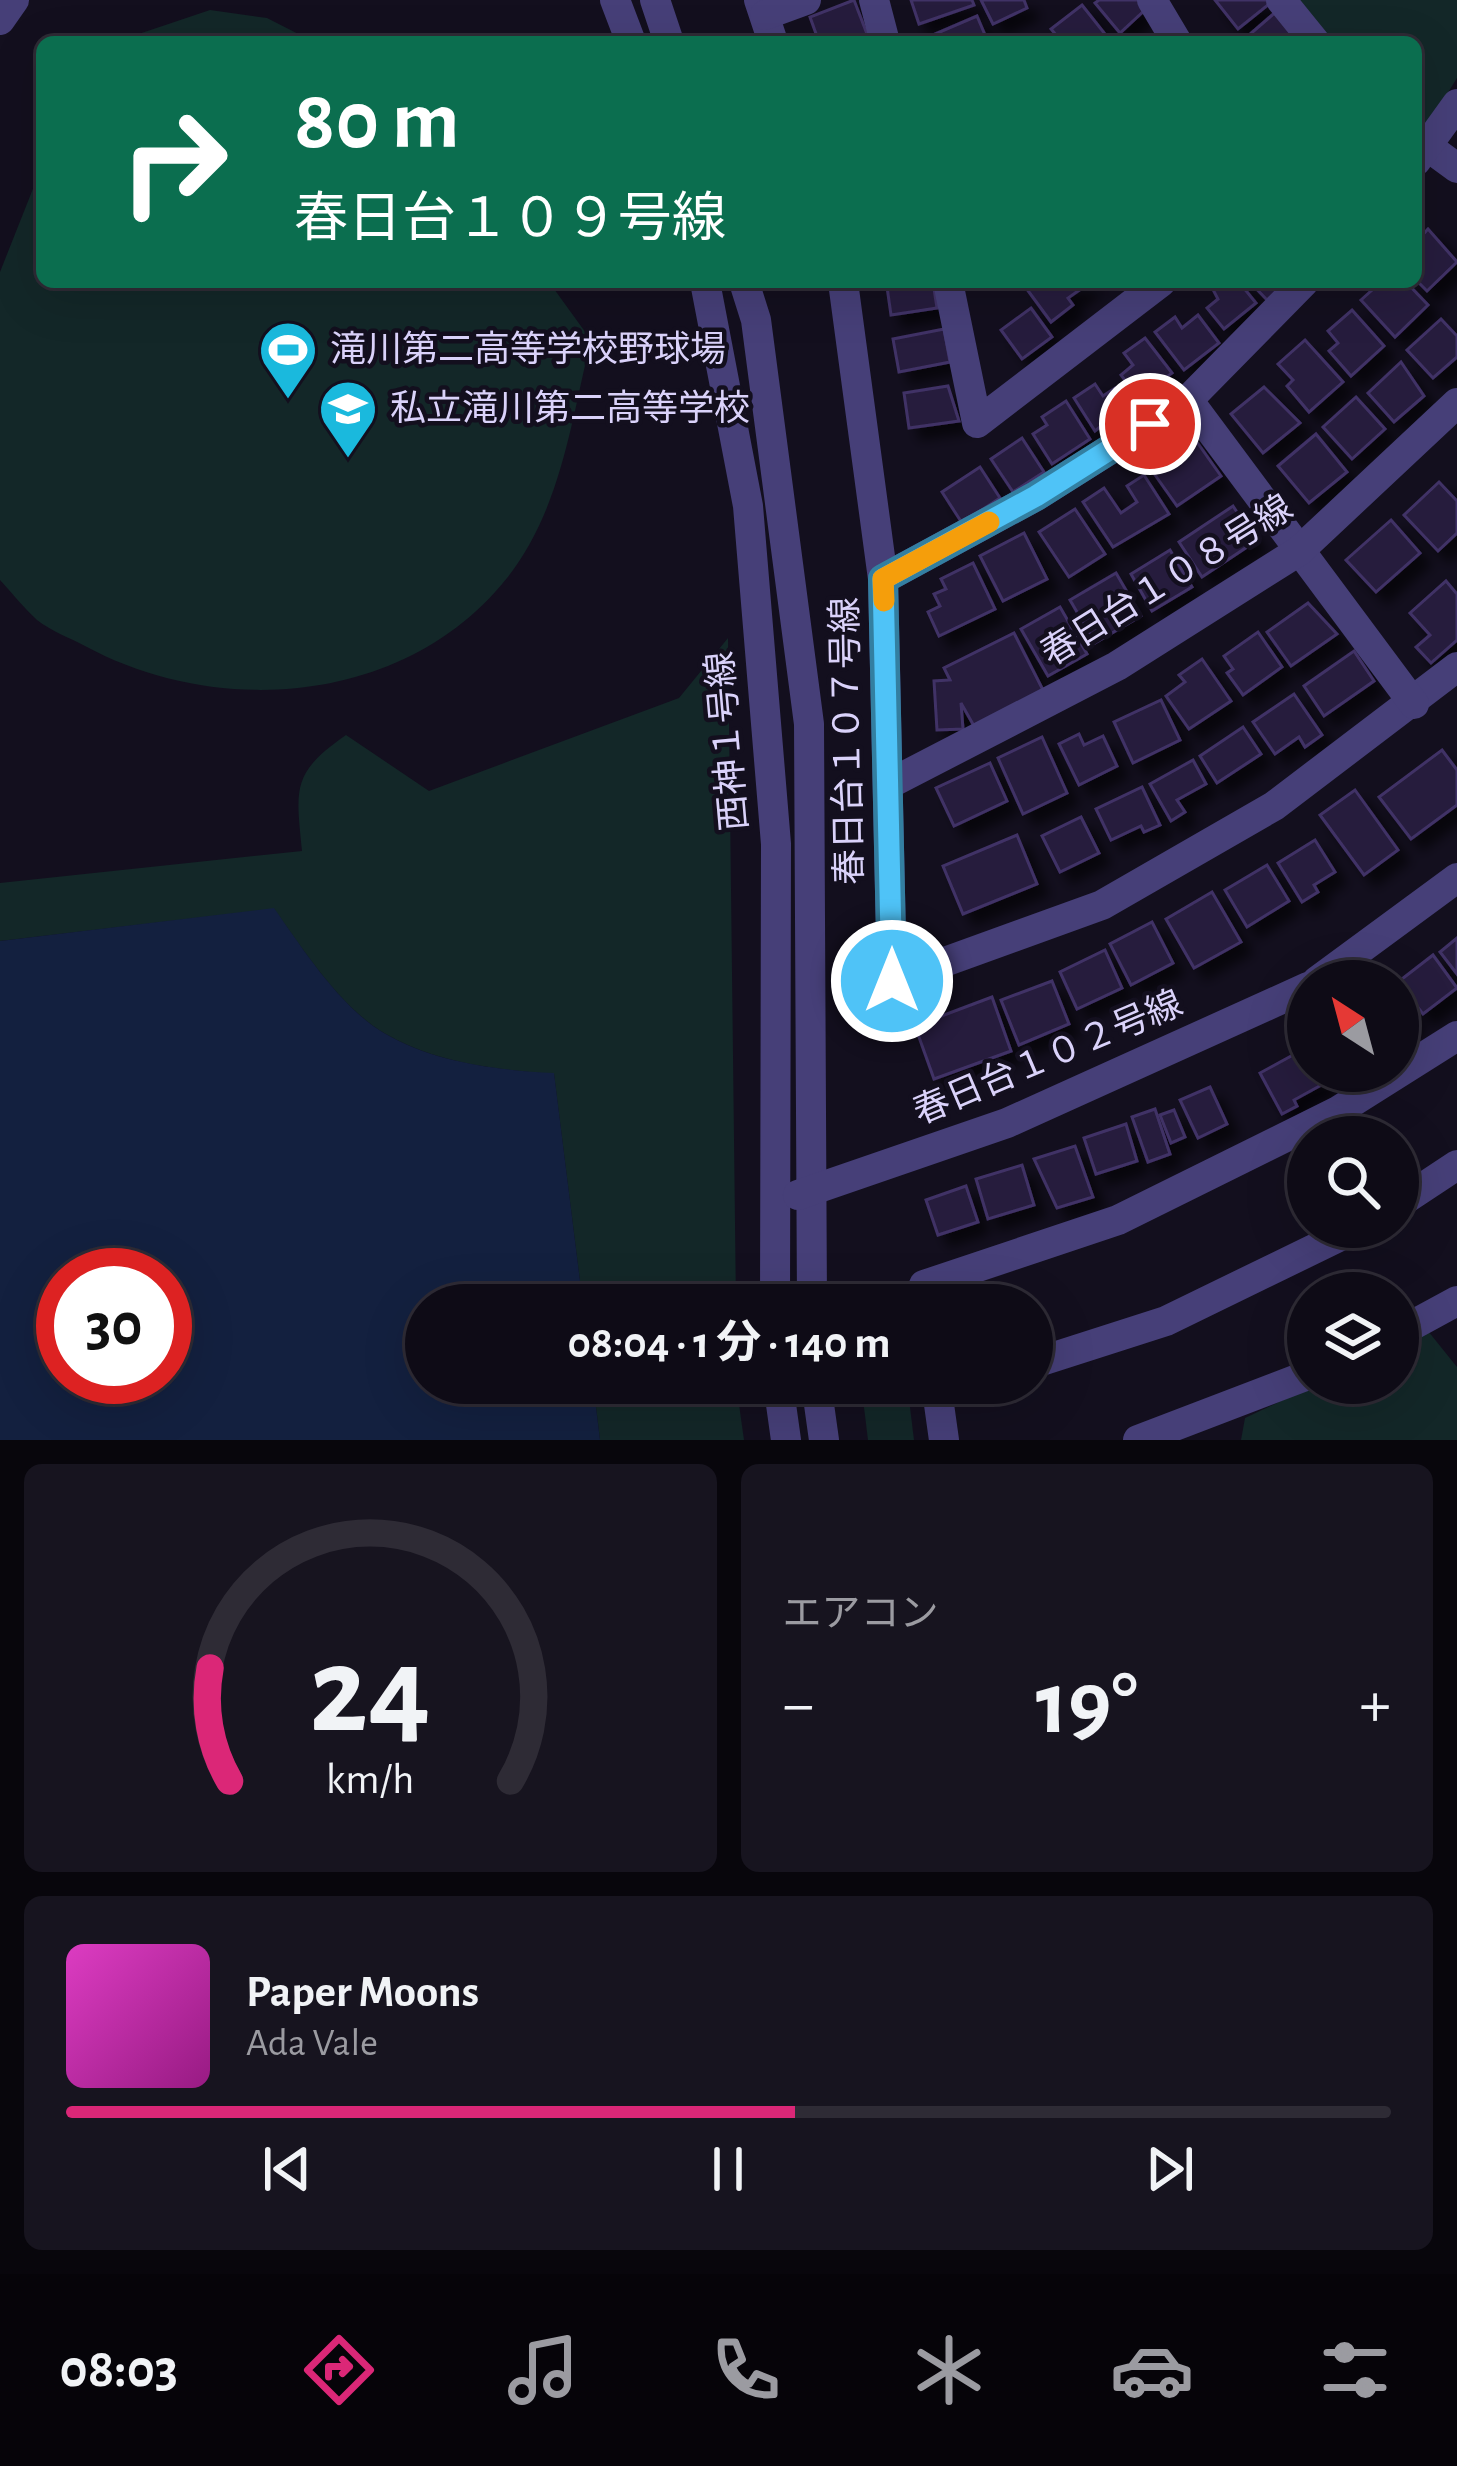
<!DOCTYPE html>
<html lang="ja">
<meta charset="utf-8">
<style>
:root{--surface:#0e0b16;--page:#17141f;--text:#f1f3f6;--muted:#9b9ba1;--line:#2e2b35;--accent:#db2777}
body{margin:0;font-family:"Alegreya Sans","Noto Sans JP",sans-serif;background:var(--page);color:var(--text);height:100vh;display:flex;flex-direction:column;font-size:45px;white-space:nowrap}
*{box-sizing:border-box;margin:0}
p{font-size:39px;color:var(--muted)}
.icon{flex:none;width:66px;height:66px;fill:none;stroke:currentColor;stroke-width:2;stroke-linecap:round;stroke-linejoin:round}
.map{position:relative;height:1440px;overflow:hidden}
.drawer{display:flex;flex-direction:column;gap:24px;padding:24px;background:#08060c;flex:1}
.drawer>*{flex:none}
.top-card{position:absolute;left:36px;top:36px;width:1386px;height:252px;border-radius:18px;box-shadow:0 12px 48px #0002,0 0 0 3px var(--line);background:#0b6e4f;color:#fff;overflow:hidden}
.needle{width:78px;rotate:324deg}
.tools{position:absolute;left:1287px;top:960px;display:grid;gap:24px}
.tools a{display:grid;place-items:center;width:132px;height:132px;border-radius:50%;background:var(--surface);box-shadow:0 12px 48px #0002,0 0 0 3px var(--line);font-size:60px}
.speed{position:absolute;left:36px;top:1248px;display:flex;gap:24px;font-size:60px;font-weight:700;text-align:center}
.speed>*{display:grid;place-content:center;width:156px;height:156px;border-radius:50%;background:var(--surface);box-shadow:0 12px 48px #0002,0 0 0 3px var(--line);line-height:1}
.speed .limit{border:18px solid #d22;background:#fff;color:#111}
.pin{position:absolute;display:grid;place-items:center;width:102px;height:102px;color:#fff;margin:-51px;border:6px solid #fff;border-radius:50%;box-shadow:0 3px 12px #0007}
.me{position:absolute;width:132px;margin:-66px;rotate:0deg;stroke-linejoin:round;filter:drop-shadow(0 0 9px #0008)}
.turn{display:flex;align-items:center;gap:42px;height:252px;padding:0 60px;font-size:54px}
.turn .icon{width:156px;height:156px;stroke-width:2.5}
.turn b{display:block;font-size:84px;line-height:102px}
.big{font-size:90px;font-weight:700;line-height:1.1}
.drawer .widget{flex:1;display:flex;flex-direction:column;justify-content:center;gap:18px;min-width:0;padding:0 42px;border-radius:18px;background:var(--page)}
.drawer .dial{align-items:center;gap:0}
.dial svg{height:312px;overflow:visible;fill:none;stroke:var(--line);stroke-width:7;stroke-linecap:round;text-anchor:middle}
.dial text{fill:var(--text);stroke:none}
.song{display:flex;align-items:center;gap:36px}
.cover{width:144px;height:144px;border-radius:18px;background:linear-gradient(135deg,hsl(310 70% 55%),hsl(310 70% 35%))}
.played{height:12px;border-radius:6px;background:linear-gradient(90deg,var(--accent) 55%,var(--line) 55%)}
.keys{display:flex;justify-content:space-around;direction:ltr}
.heat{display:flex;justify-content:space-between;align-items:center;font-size:66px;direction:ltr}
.drawer .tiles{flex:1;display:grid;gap:24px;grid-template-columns:1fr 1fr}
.widget:last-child{grid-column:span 2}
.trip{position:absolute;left:405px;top:1284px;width:648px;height:120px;border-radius:60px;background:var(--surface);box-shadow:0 12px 48px #0002,0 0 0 3px var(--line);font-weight:700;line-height:120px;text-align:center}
.menu{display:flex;height:192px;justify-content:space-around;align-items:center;background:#060409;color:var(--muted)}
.menu .icon{width:84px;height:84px}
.menu .on{color:var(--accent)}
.menu b{font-size:54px;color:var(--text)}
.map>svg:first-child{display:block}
.green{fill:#132728}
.water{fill:#13203f;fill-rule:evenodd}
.building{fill:#261d3d;stroke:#413266;stroke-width:3;filter:url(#shadow)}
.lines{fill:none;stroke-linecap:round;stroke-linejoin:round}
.minor{stroke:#463f78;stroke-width:30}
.route-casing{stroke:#337fa1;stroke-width:30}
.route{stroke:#4fc3f7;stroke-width:21}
.slow{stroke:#f59e0b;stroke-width:21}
.labels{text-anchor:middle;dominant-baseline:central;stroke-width:9;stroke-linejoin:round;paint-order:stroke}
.poi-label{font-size:36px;fill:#dad2fa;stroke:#130f1e;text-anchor:start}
.street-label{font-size:36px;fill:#dad2fa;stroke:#130f1e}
</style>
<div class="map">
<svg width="1457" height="1440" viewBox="0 0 1457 1440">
<defs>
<filter id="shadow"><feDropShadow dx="11" dy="11" stdDeviation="6" flood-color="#0009"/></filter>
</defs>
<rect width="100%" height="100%" fill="#130f1e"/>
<g class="green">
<path d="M 1296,0 L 1457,0 L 1457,78 L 1429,123 L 1416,121 L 1416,42 L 1331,42 Z"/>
<path d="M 210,10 L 267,18 L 314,42 L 115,42 Z"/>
<path d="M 42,166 L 42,282 L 549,282 L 591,340 C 571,421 561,510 507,578 C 407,704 220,719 85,646 C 70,638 51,631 37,620 C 24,608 12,593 0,580 L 0,272 Z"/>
<path d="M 728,638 L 736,1305 L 583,1305 L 554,1074 C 498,1070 435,1063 384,1033 C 340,1007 303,949 274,909 L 0,941 L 0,883 L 302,851 C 296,789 291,773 346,735 L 429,791 L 679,698 Z"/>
<path d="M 897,1288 L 899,1305 L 853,1305 L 852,1293 Z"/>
<path d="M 1428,1331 L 1457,1367 L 1457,1440 L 1241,1440 L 1245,1418 L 1319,1383 L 1398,1383 L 1398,1345 Z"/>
<path d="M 593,1383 L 736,1383 L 744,1440 L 600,1440 Z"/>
<path d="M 861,1383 L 907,1383 L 914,1440 L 868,1440 Z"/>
</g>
<path class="water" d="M 274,908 C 303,949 340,1007 384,1033 C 435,1063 498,1070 554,1073 L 583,1305 L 426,1305 L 426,1383 L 593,1383 L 600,1440 L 0,1440 L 0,941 ZM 63,1275 L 165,1275 L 165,1377 L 63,1377 Z"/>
<g class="building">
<path d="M 854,0 L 867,34 L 847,42 L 819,42 L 810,17 Z"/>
<path d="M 911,0 L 972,0 L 974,5 L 919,24 Z"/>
<path d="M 981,0 L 1024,0 L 1027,8 L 993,24 Z"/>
<path d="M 1099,0 L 1138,0 L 1146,9 L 1120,33 L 1095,3 Z"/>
<path d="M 1215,0 L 1272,0 L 1273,1 L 1238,29 Z"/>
<path d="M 1082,5 L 1105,34 L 1096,42 L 1062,42 L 1051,29 Z"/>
<path d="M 1278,10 L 1304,42 L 1241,42 Z"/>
<path d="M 977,16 L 988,42 L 930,42 L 928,37 Z"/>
<path d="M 1428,229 L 1457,262 L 1427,291 L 1416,280 L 1416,242 Z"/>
<path d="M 933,282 L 937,308 L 891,315 L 887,287 Z"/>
<path d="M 1034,282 L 1091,282 L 1068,298 L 1073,305 L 1051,322 L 1026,288 Z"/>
<path d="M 1209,282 L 1239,282 L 1256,303 L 1224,329 L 1207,308 L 1218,299 Z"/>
<path d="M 1250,282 L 1287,282 L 1267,300 Z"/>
<path d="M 1381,282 L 1406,282 L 1428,305 L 1395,337 L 1361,300 Z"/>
<path d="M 1031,308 L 1052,337 L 1022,359 L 1001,330 Z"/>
<path d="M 1352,310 L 1384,346 L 1351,376 L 1329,351 L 1338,343 L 1328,331 Z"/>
<path d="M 1198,315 L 1219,343 L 1184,370 L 1155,332 L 1175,317 L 1182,328 Z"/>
<path d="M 1441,319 L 1457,336 L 1457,357 L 1433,378 L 1407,350 Z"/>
<path d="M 944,329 L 950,362 L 899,372 L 893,339 Z"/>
<path d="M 1145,338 L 1172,373 L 1138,398 L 1121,375 L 1133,365 L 1124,353 Z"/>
<path d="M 1305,340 L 1343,382 L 1309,412 L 1287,386 L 1293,380 L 1278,364 Z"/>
<path d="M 1401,362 L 1424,396 L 1394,422 L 1368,393 Z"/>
<path d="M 1095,384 L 1103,396 L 1115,388 L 1127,405 L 1095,431 L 1074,398 Z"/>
<path d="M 948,386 L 959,421 L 909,428 L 904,393 Z"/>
<path d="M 1264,387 L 1300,423 L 1263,453 L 1231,414 Z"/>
<path d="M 1356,397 L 1385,429 L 1352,459 L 1323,427 Z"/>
<path d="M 1066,401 L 1090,439 L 1052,464 L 1033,434 L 1047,425 L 1042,417 Z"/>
<path d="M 1316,434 L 1347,472 L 1309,503 L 1278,466 Z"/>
<path d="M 1192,435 L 1221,476 L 1177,506 L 1148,465 Z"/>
<path d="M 1022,438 L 1044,472 L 1013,492 L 991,459 Z"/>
<path d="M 980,467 L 1000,498 L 962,523 L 942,492 Z"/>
<path d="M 1144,475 L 1169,514 L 1113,547 L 1083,502 L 1104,488 L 1121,513 L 1137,502 L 1127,486 Z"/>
<path d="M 1439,482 L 1457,501 L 1457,533 L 1438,551 L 1404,515 Z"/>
<path d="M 1233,506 L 1256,541 L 1202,577 L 1179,542 Z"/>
<path d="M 1075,509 L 1105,554 L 1069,577 L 1039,532 Z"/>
<path d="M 1391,520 L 1420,553 L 1376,592 L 1346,560 Z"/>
<path d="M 1024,533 L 1047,579 L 1003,601 L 980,556 Z"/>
<path d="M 1170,550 L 1192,587 L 1152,611 L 1131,574 Z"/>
<path d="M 973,563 L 995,609 L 939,636 L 928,612 L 940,606 L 934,594 L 946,589 L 941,579 Z"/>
<path d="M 1116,573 L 1141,616 L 1095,643 L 1070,600 Z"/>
<path d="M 1446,581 L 1457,594 L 1457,640 L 1431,663 L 1416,647 L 1430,635 L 1410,613 Z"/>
<path d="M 1308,603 L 1337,634 L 1291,666 L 1267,632 Z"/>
<path d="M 1060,607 L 1087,654 L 1048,676 L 1021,629 Z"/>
<path d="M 1258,632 L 1282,667 L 1243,695 L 1227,673 L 1233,669 L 1224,656 Z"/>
<path d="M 1014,633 L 1043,690 L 974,726 L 961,703 L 963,729 L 937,730 L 934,681 L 950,680 L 944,668 Z"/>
<path d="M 1354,651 L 1374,681 L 1324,716 L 1304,686 Z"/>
<path d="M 1202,659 L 1231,701 L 1189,729 L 1166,696 L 1185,682 L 1179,675 Z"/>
<path d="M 1294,694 L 1322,735 L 1305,747 L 1299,737 L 1275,754 L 1253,722 Z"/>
<path d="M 1161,700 L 1180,740 L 1133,763 L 1114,722 Z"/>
<path d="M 1243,727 L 1261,754 L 1217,783 L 1200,756 Z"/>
<path d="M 1079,734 L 1084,745 L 1103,736 L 1117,766 L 1079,785 L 1059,744 Z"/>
<path d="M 1042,737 L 1067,793 L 1023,814 L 998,758 Z"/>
<path d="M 1442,750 L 1457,770 L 1457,805 L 1411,839 L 1379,797 Z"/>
<path d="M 1193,760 L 1206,784 L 1177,800 L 1185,812 L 1171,821 L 1150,784 Z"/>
<path d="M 990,763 L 1007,801 L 954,826 L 936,788 Z"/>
<path d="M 1142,787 L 1160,825 L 1144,832 L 1141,826 L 1111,840 L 1096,809 Z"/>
<path d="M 1355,790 L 1398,850 L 1364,875 L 1320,815 Z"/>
<path d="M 1081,817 L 1099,853 L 1060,872 L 1042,836 Z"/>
<path d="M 1017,835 L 1037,884 L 963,914 L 943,866 Z"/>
<path d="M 1315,840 L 1335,872 L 1314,885 L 1318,892 L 1302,902 L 1278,863 Z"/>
<path d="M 1267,865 L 1289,901 L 1247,927 L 1225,890 Z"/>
<path d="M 1212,892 L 1241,942 L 1194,968 L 1166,919 Z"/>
<path d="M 1152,922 L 1173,963 L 1131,985 L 1110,944 Z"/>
<path d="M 1457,938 L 1457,974 L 1440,952 Z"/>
<path d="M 1105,950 L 1122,988 L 1077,1009 L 1060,972 Z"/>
<path d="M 1433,955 L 1457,988 L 1423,1014 L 1398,982 Z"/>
<path d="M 1052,981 L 1069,1024 L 1019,1045 L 1001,1000 Z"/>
<path d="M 992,997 L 1011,1051 L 934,1079 L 915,1026 Z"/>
<path d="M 1398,998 L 1414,1019 L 1398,1032 Z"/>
<path d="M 1306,1048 L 1308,1071 L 1318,1071 L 1325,1083 L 1294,1100 L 1297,1106 L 1282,1114 L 1260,1073 Z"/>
<path d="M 1210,1087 L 1227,1124 L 1198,1138 L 1180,1100 Z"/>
<path d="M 1155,1109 L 1170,1154 L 1148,1162 L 1132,1117 Z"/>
<path d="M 1174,1110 L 1185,1137 L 1171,1143 L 1160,1115 Z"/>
<path d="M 1126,1124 L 1137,1161 L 1096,1174 L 1084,1138 Z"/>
<path d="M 1075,1146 L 1093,1197 L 1057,1208 L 1034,1159 Z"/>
<path d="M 1022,1165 L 1034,1205 L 988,1219 L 976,1179 Z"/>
<path d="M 966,1186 L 978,1222 L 938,1235 L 926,1200 Z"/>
</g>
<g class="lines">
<g class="minor">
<path d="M 615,0 L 631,42"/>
<path d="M 655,0 L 669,42"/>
<path d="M 759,0 L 773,42"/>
<path d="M 874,0 L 885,42"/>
<path d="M 1152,0 L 1177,42"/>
<path d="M 1281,0 L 1315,42"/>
<path d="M 765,15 L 806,0"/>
<path d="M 0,20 L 14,0"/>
<path d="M 1416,138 L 1457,168"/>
<path d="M 1416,161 L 1457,104"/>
<path d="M 705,282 L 748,506 L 776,844 L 775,1305"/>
<path d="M 744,282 L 756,320 L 809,724 L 812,1305"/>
<path d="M 843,282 L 883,579 L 892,981 L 1102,905 L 1274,806 L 1457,667"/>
<path d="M 948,282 L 977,423 L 1161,282"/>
<path d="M 1188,400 L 1414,704"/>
<path d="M 883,579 L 1036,496 L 1188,400 L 1304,282"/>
<path d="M 891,783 L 1117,666 L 1299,551 L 1457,403"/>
<path d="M 1317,981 L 1457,878"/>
<path d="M 798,1195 L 1007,1123 L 1308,987"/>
<path d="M 1398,1204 L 1457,1165"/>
<path d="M 926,1305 L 924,1285 L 1118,1220 L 1338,1111 L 1457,1036"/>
<path d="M 1398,1333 L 1457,1301"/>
<path d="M 1032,1364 L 1166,1321 L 1359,1227"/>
<path d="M 778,1383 L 786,1440"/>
<path d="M 816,1383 L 824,1440"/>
<path d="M 936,1383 L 944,1440"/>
<path d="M 937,1395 L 973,1383"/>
<path d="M 1138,1440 L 1308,1375"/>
</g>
</g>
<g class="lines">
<g class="route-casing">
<path id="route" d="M 892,981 L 883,579 L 1036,496 L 1150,424"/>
</g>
<use href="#route" class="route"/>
<path class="slow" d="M 884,601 L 883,579 L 989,522"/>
</g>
<defs>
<g id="stadium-pin" transform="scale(3)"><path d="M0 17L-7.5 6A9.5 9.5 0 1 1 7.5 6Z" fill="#1ab9dd" stroke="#130f1e"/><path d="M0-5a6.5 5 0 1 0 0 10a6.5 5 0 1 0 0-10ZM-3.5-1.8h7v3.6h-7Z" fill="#fff"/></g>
<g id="school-pin" transform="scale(3)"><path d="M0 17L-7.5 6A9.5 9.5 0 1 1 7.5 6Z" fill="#1ab9dd" stroke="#130f1e"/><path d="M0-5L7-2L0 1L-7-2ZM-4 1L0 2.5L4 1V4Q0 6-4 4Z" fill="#fff"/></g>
</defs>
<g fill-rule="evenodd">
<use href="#stadium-pin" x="288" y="350"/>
<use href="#school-pin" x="348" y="409"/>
</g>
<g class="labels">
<g class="poi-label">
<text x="330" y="350">滝川第二高等学校野球場</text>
<text x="390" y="409">私立滝川第二高等学校</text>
</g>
<g class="street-label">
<text transform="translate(1167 581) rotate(-32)">春日台１０８号線</text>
<text transform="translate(728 741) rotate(-95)">西神１号線</text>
<text transform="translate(848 741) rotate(-91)">春日台１０７号線</text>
<text transform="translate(1048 1058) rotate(-23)">春日台１０２号線</text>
</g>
</g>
</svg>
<div class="tools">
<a><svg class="needle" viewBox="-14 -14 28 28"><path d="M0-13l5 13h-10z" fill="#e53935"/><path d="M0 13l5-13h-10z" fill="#9b9ba1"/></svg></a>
<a><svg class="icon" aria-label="search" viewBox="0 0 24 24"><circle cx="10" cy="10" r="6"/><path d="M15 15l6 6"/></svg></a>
<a><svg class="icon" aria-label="layers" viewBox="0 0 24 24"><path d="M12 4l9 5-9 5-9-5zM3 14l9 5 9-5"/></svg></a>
</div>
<div class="speed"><div class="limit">30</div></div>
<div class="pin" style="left:1150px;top:424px;background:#d93025"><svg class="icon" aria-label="arrive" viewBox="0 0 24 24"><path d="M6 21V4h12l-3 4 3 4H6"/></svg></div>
<svg class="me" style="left:892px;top:981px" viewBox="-20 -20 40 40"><circle r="17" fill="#4fc3f7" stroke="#fff" stroke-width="3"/><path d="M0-11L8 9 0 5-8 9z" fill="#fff"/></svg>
<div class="trip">08:04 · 1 分 · 140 m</div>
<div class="top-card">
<div class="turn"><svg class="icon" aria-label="right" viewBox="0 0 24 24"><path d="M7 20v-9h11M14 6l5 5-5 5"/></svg><div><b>80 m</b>春日台１０９号線</div></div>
</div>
</div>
<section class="drawer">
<div class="tiles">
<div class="widget dial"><svg viewBox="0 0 100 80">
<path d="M14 69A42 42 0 1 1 86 69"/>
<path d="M14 69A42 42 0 0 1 9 40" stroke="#db2777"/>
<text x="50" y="56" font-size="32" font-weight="700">24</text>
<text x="50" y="72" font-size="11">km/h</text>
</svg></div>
<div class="widget"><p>エアコン</p>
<div class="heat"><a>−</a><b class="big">19°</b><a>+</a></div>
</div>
<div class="widget">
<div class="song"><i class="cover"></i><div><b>Paper Moons</b><p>Ada Vale</p></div></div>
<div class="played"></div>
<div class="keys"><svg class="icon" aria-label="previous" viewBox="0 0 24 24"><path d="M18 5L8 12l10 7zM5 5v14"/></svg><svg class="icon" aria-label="pause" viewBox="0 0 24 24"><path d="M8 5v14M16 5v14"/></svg><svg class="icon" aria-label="next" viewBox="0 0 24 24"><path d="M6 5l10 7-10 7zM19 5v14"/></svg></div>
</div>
</div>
</section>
<nav class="menu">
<b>08:03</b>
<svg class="icon on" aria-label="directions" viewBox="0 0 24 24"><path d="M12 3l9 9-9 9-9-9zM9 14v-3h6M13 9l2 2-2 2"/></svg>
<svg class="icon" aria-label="music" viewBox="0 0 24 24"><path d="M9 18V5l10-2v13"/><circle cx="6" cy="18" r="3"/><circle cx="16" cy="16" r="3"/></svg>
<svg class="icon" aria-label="phone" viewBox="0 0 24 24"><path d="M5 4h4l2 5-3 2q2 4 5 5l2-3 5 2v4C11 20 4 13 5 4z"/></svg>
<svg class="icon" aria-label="climate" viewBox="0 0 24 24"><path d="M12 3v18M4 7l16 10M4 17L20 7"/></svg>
<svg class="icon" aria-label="car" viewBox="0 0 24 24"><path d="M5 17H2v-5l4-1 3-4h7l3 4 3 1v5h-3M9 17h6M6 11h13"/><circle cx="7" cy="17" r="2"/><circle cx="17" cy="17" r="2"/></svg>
<svg class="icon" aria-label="filters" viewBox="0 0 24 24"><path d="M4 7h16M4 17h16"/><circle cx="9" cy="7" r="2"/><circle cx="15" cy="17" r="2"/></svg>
</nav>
